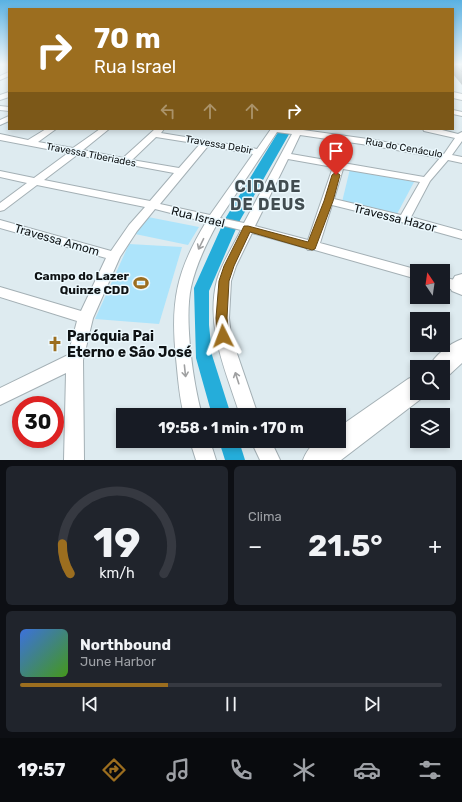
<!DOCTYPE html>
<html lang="pt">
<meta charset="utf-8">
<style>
:root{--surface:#171b24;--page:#20242c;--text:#f1f3f6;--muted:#9ea1a6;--line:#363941;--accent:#9c6e1f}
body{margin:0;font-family:Rubik,sans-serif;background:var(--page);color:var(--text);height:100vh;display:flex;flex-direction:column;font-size:15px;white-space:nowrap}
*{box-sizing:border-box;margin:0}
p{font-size:13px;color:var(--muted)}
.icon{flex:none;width:22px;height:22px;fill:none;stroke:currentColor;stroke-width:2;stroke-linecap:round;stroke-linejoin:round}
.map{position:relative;height:460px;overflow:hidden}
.details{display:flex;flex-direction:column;gap:6px;padding:6px;background:#0d0f14;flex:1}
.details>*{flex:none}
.guide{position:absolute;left:8px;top:8px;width:446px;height:122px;border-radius:0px;box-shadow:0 2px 6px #0003;background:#9c6e1f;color:#fff;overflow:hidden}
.needle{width:26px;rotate:347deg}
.controls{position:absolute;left:410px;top:264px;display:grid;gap:8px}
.controls a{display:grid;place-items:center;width:40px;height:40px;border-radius:0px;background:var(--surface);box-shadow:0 2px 6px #0003;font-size:20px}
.speed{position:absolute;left:12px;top:396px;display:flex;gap:8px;font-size:20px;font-weight:700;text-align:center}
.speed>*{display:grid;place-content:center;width:52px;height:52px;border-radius:50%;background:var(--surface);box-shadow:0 2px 6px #0003;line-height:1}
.speed .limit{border:6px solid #d22;background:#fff;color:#111}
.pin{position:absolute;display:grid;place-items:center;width:34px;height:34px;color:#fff;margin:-41px -17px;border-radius:50% 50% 50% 0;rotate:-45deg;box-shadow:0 0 4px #0007}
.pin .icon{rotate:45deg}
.me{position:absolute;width:44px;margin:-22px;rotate:357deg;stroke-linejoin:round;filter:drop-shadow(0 0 3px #0008)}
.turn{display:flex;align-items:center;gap:14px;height:84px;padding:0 20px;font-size:18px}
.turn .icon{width:52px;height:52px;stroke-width:2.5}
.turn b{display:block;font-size:28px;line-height:34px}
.lanes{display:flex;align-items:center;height:38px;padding:0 20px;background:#0003;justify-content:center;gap:20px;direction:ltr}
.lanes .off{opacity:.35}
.big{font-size:30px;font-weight:700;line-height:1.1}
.details .card{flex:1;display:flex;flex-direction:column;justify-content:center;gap:6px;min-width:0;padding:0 14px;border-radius:6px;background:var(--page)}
.details .dial{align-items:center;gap:0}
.dial svg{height:104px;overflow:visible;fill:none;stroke:var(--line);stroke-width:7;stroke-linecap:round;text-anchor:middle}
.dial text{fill:var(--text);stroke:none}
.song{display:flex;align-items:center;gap:12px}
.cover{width:48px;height:48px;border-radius:6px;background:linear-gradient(135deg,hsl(220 70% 55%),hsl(100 70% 35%))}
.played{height:4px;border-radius:2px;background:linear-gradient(90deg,var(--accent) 35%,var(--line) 35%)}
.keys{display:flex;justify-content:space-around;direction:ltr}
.heat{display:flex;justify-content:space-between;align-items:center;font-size:22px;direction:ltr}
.details .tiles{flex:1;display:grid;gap:6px;grid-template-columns:1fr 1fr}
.card:last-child{grid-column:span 2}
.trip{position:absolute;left:116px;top:408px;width:230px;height:40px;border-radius:0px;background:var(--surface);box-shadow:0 2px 6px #0003;font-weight:700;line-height:40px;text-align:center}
.menu{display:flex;height:64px;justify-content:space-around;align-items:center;background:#090b0e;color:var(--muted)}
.menu .icon{width:28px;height:28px}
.menu .active{color:var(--accent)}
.menu b{font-size:18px;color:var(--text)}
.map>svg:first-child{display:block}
.green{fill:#ade4fb}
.water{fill:#25adda}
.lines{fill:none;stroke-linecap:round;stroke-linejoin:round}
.street-casing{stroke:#a4b0b5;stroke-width:2}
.secondary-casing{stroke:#a4b0b5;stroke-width:2}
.street{fill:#fff;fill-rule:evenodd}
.secondary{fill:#fff;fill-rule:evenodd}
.wall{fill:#8a9599}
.building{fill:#a1adb2;stroke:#71797d}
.oneway{stroke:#9fa0a1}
.route{fill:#9c6e1f;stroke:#654814}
.labels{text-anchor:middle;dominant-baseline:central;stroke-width:3;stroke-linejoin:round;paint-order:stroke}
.far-street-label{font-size:10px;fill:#0e1214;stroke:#ebf8fd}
.street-label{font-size:12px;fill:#0e1214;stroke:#ebf8fd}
.poi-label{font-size:12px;font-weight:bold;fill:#0e1214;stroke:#ebf8fd;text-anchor:end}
.near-poi-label{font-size:14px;font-weight:bold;fill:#0e1214;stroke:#ebf8fd;text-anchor:start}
.district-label{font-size:16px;font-weight:bold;letter-spacing:1px;fill:#414c50;stroke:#ebf8fd}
</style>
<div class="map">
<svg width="462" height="460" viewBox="0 0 462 460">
<rect width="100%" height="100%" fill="#deebf0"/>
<g class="green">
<path d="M 350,169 L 414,182 L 397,214 L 342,202 Z"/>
<path d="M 148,217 L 199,227 L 188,245 L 135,234 Z"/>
<path d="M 129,244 L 182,247 L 159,324 L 95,319 Z"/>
</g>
<g class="water">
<path d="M 280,129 L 292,129 L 239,222 L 209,291 L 209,325 L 212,355 L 231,415 L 212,415 L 196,358 L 194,288 L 225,219 Z"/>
<path d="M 219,441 L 239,441 L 245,460 L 225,460 Z"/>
</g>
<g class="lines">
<g class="street-casing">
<g id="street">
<path d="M 9,72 L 9,76 L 0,80 L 0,76 Z"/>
<path d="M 9,92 L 9,97 L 0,100 L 0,95 Z"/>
<path d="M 0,106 L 9,107 L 9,111 L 0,110 Z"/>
<path d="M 453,110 L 462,112 L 462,116 L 453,114 Z"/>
<path d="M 9,116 L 9,121 L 0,125 L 0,120 Z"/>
<path d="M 46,129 L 56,129 L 38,142 L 73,148 L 100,129 L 109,129 L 83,150 L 123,158 L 155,129 L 164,129 L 161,133 L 257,149 L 271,129 L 303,129 L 303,130 L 375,140 L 444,154 L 455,138 L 424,131 L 423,129 L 438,129 L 458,134 L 462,132 L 462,141 L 452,155 L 462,157 L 462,163 L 448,160 L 430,181 L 411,217 L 462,231 L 462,239 L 401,222 L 332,205 L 320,243 L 422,271 L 417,271 L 417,279 L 315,250 L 308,250 L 306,248 L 252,233 L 236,266 L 231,281 L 229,318 L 231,336 L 258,415 L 240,415 C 226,371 205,327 217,280 C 222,263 233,246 241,230 L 217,224 C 206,244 196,265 191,287 C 184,319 193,383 202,415 L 184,415 C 179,396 178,377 176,358 C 170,301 177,270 206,222 L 155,209 L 137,231 L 120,257 L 93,318 L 83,360 L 84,460 L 64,460 L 66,373 L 0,405 L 0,388 L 68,355 L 77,321 L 0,297 L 0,287 L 81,311 L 106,258 L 0,228 L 0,220 L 111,251 L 129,225 L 145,207 L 37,185 L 4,210 L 0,211 L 0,203 L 27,183 L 0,177 L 0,171 L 34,178 L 68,153 L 0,140 L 0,134 L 28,140 ZM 277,132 L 292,134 L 244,223 L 220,218 ZM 300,135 L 375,146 L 440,158 L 424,177 L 291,154 ZM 156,137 L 200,144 L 179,168 L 132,160 ZM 208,146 L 253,154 L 210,215 L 160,204 ZM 77,155 L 174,173 L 150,201 L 44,180 ZM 288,159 L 333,167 L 308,240 L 255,226 ZM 343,169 L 420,182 L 401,215 L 334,199 Z"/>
<path d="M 443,277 L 462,282 L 462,290 L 459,291 L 443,287 Z"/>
<path d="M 190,441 L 210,441 L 216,460 L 196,460 Z"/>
<path d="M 251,441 L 271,441 L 280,460 L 260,460 Z"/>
</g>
</g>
<g class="secondary-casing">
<g id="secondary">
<path d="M 453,92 L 462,94 L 462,100 L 453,98 Z"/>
<path d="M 462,274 L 462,295 L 452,291 L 449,286 L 455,276 Z"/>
<path d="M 462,339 L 462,363 L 449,375 L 443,377 L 443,367 L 429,367 C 435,355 449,344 462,339 Z"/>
<path d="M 417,375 L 417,393 L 427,393 L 426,395 L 341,460 L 303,460 C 311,440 320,441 339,441 L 339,427 L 408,379 Z"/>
</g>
</g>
<use href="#street" class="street"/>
<use href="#secondary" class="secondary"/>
</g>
<path class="wall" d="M 455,65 L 462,65 L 462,85 L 453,74 L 453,71 Z"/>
<path class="building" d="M 456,65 L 462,65 L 462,72 Z"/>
<defs><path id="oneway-shaft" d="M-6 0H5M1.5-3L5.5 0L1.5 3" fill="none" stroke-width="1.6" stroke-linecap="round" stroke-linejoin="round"/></defs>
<g class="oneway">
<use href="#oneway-shaft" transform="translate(201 244) rotate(116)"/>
<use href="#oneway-shaft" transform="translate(185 371) rotate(84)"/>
<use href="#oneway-shaft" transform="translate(237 378) rotate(-108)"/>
</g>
<linearGradient id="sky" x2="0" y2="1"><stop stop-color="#5ab1e2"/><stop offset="0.5" stop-color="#f0f6f8"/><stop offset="1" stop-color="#f0f6f8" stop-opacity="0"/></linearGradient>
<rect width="462" height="129" fill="url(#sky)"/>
<path class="route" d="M 336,172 L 340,175 L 333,201 L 315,249 L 312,250 L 250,232 L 234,266 L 229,281 L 227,318 L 229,336 L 227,339 L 223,340 L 219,339 L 217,336 L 216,318 L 219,281 L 224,266 L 244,226 L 248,226 L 308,242 L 324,201 L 332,175 Z"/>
<defs>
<g id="stadium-bare" transform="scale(1.2)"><path d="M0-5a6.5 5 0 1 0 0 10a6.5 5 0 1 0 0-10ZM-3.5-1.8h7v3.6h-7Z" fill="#9c6e1f" stroke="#ebf8fd" stroke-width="2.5" paint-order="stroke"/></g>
<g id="church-bare" transform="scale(1.2)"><path d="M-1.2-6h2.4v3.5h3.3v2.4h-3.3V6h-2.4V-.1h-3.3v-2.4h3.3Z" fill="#9c6e1f" stroke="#ebf8fd" stroke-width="2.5" paint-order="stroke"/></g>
</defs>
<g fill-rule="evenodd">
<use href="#stadium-bare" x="141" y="283"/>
<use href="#church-bare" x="55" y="344"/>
</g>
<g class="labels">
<g class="far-street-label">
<text transform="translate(219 145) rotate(10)">Travessa Debir</text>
<text transform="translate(404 148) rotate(10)">Rua do Cenáculo</text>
<text transform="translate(91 155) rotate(11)">Travessa Tiberiades</text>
</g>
<g class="street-label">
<text transform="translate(198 217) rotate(14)">Rua Israel</text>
<text transform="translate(395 218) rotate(14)">Travessa Hazor</text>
<text transform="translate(57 240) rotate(16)">Travessa Amom</text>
</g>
<g class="poi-label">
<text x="129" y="276">Campo do Lazer<tspan x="129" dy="14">Quinze CDD</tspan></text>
</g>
<g class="near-poi-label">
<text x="67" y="336">Paróquia Pai<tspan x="67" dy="16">Eterno e São José</tspan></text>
</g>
<g class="district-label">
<text x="268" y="186">CIDADE<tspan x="268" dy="18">DE DEUS</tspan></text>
</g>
</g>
</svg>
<div class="controls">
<a><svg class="needle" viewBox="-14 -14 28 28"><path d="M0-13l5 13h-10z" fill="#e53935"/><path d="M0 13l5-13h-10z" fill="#9ea1a6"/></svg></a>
<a><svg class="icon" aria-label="sound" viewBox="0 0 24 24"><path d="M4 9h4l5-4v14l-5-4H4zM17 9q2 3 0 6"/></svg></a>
<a><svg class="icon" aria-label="search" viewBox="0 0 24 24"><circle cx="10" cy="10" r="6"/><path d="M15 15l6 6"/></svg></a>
<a><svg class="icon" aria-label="layers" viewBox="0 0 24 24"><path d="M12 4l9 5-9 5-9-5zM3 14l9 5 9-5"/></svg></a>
</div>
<div class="speed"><div class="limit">30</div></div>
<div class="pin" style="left:336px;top:175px;background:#d93025"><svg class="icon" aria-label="arrive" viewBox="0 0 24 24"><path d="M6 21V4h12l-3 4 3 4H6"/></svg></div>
<svg class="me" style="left:223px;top:336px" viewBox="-20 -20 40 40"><path d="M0-17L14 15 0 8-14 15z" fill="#9c6e1f" stroke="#fff" stroke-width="4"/></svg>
<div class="trip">19:58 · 1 min · 170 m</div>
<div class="guide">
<div class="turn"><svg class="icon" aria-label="right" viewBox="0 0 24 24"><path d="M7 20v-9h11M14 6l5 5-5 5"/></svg><div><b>70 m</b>Rua Israel</div></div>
<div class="lanes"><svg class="icon off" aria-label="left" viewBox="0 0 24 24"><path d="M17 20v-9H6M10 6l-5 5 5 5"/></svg><svg class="icon off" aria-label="ahead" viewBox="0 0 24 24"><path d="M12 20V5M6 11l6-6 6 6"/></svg><svg class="icon off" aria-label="ahead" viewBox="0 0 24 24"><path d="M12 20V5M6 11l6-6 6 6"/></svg><svg class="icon" aria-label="right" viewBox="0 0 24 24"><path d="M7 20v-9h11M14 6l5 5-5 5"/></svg></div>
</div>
</div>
<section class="details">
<div class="tiles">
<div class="card dial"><svg viewBox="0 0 100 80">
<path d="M14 69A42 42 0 1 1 86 69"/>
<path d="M14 69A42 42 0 0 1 8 46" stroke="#9c6e1f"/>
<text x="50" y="56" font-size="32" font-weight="700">19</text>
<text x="50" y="72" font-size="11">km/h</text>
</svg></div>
<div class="card"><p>Clima</p>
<div class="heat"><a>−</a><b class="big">21.5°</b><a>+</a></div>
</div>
<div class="card">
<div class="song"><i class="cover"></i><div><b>Northbound</b><p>June Harbor</p></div></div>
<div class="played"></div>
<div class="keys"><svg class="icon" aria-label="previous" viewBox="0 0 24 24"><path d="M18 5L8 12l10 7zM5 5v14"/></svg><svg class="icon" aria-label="pause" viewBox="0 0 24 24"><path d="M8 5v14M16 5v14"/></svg><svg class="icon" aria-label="next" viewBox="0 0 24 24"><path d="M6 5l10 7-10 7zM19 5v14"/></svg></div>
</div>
</div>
</section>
<nav class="menu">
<b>19:57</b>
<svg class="icon active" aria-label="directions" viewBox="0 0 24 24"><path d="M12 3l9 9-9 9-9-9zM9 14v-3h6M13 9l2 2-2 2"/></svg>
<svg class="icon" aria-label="music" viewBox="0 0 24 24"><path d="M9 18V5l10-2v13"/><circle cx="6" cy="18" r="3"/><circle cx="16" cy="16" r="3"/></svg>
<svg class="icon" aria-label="phone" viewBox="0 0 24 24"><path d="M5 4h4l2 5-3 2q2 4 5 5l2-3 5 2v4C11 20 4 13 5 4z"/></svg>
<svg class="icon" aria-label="climate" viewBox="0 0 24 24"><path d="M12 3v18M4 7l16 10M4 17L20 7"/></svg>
<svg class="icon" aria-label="car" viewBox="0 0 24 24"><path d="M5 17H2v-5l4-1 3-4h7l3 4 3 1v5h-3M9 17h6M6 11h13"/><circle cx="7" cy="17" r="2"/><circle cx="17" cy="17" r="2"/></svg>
<svg class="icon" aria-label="filters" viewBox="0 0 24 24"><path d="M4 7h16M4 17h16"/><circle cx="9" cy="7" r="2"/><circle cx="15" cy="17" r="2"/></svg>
</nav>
